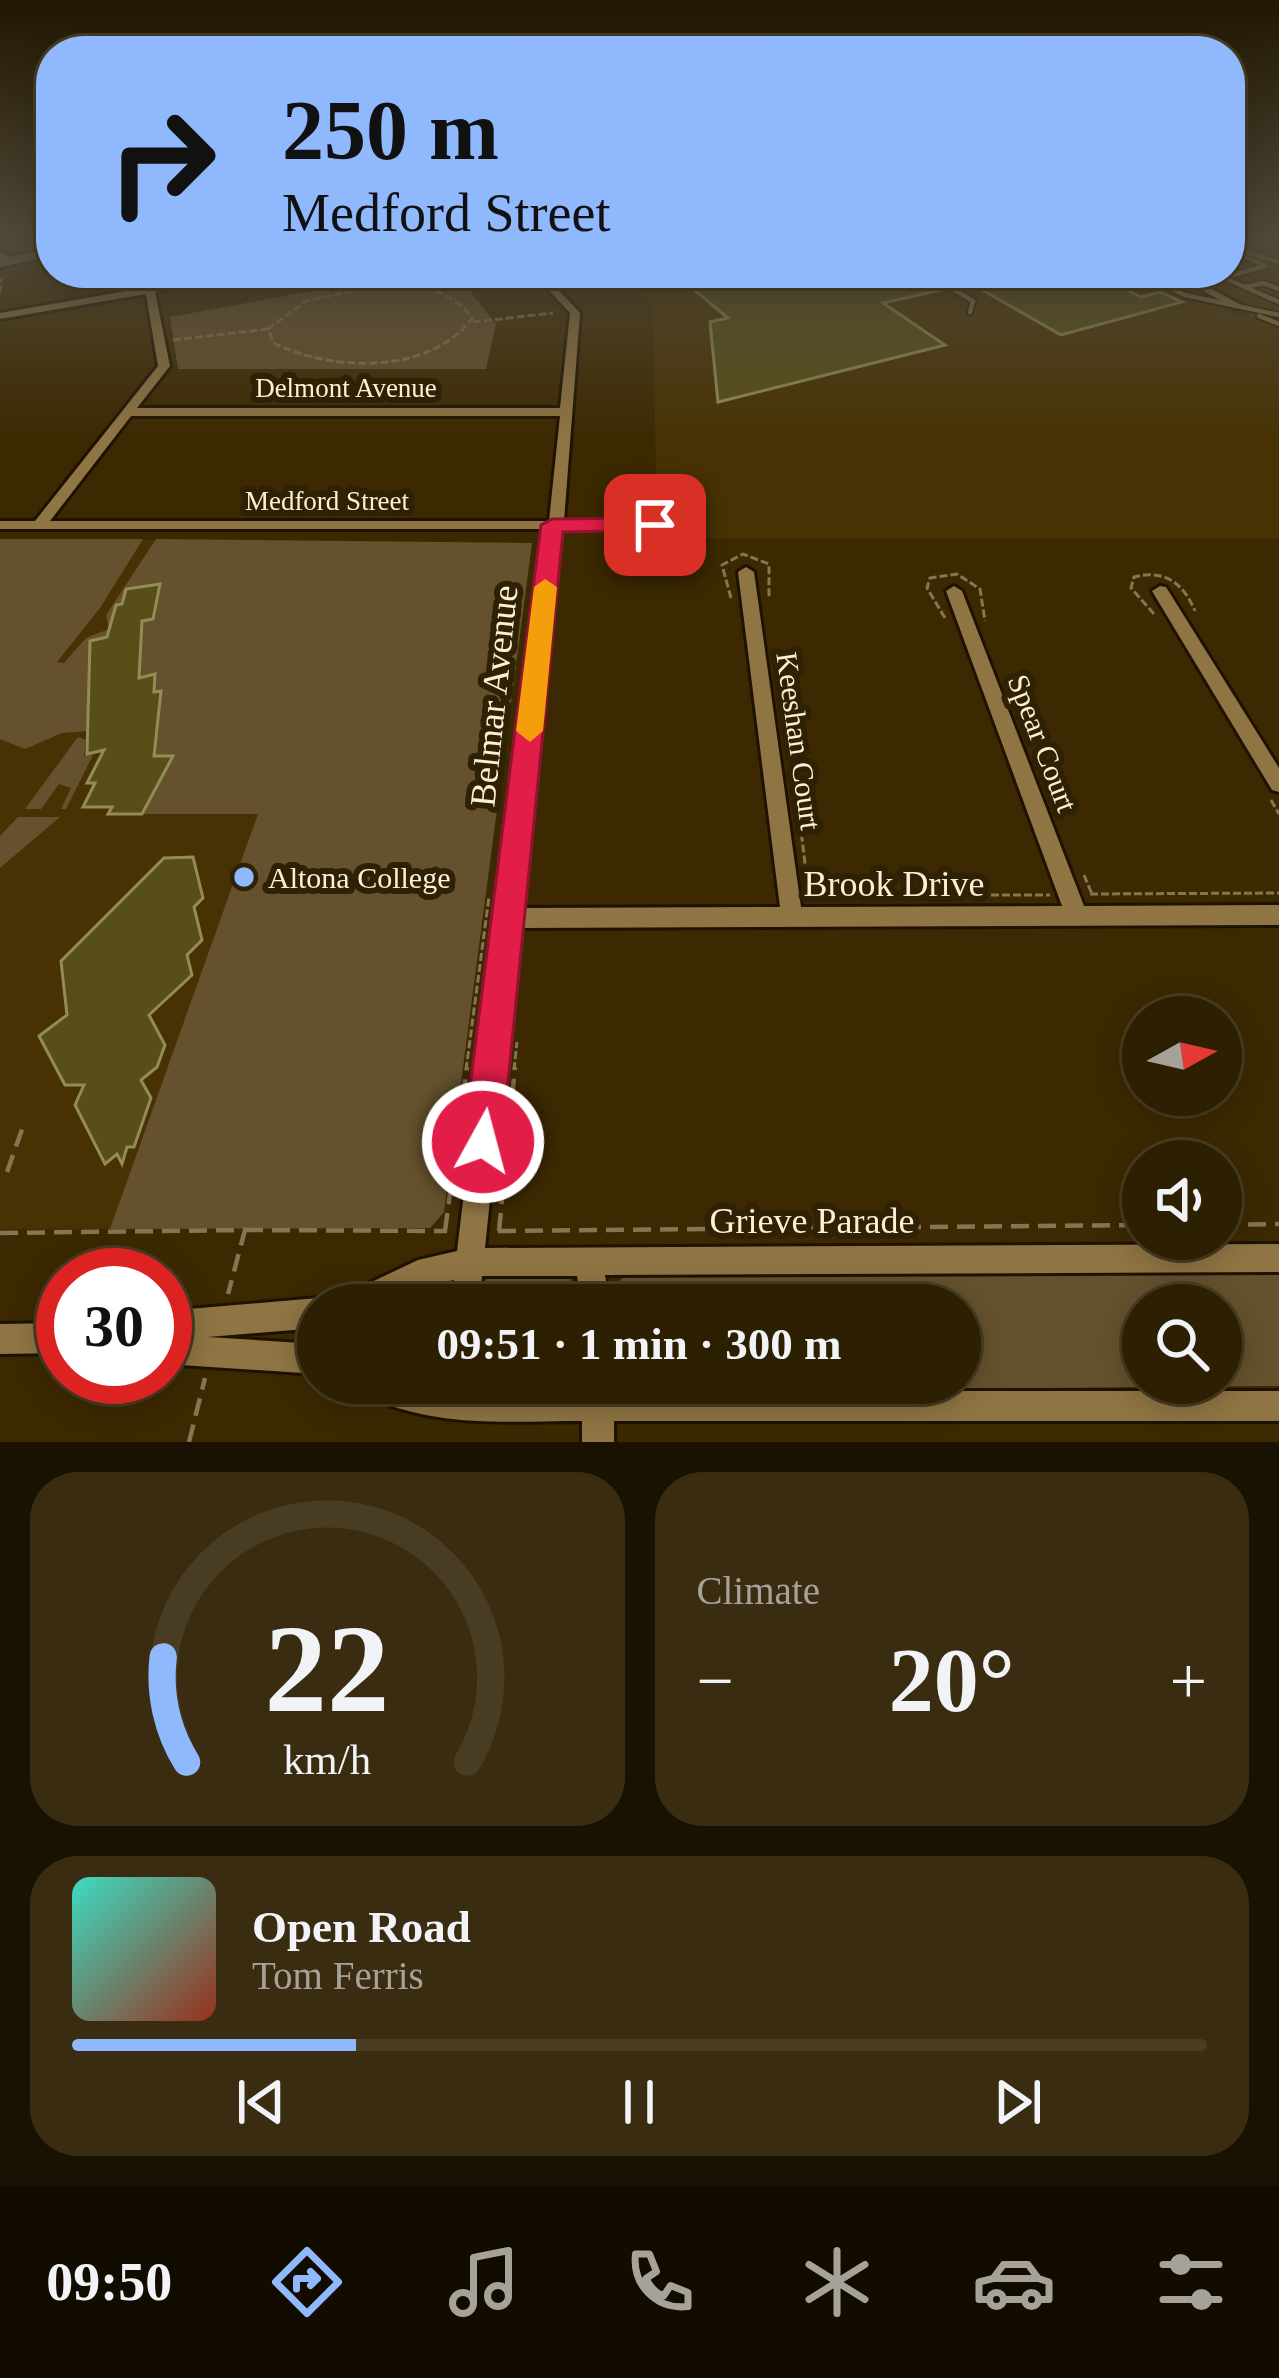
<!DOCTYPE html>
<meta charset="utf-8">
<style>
:root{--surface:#2d1f01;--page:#392c10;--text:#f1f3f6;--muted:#a7a299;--line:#483d23;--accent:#90b8fd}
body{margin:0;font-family:"Times New Roman",serif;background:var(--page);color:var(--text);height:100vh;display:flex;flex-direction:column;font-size:45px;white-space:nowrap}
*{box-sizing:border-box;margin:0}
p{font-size:39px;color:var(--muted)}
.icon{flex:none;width:66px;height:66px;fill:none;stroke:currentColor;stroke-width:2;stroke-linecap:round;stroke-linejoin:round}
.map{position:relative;height:1442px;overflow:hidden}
.sheet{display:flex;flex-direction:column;gap:30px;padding:30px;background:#191101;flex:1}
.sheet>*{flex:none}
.banner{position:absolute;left:36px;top:36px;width:1209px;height:252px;border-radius:48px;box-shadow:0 6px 30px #0003,0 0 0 3px var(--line);background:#90b8fd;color:#111;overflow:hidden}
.needle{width:78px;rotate:82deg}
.tools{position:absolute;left:1122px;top:996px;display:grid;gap:24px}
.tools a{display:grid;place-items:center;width:120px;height:120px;border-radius:50%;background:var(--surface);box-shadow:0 6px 30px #0003,0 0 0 3px var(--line);font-size:60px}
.speed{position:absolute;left:36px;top:1248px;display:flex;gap:24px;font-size:60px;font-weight:700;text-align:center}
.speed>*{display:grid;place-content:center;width:156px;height:156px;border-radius:50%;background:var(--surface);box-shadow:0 6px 30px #0003,0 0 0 3px var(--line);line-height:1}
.speed .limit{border:18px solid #d22;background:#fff;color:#111}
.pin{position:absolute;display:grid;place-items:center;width:102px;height:102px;color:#fff;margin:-51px;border-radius:24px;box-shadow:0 6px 18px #0006}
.me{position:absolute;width:132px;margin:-66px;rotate:7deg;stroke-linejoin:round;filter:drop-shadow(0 0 9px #0008)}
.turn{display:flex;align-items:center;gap:42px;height:252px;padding:0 48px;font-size:54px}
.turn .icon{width:156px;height:156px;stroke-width:2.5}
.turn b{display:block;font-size:84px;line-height:102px}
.big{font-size:90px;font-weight:700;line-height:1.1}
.sheet .tile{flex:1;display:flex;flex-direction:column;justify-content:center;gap:18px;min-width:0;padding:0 42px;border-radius:48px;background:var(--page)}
.sheet .dial{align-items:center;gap:0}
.dial svg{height:312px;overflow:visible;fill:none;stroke:var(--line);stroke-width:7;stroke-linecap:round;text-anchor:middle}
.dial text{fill:var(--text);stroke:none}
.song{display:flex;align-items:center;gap:36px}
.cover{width:144px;height:144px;border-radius:18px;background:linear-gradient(135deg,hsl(170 70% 55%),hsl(10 70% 35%))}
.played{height:12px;border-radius:6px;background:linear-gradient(90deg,var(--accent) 25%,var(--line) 25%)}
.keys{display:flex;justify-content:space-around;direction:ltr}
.heat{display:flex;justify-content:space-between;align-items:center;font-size:66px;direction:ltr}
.sheet .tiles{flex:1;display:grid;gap:30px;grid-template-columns:1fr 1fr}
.tile:last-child{grid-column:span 2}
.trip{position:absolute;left:297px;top:1284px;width:684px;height:120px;border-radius:60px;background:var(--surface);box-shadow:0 6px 30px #0003,0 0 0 3px var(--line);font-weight:700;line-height:120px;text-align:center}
.tabs{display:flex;height:192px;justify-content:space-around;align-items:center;background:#120c00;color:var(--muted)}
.tabs .icon{width:84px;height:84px}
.tabs .current{color:var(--accent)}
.tabs b{font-size:54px;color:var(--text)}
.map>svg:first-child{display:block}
.built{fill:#483204}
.green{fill:#65512d;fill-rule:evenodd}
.building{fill:#574f17;stroke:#938c55;stroke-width:3}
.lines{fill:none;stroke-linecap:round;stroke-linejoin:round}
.lane-casing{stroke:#1f1200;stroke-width:8}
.street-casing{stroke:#1f1200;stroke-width:6}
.secondary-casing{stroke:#1f1200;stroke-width:6}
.path-far1{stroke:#867552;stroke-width:3;stroke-dasharray:8 3;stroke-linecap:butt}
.path{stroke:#867552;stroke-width:4.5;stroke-dasharray:18 9;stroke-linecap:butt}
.lane{stroke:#907544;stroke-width:4.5}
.street{fill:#907544;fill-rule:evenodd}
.secondary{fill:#847b6b;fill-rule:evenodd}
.route{fill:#e11d48;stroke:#92132f;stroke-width:3}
.slow{fill:#f59e0b}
.poi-dot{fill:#90b8fd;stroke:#2e2106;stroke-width:4.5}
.labels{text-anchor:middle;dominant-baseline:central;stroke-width:12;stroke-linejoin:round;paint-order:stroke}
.far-street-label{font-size:27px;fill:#fdeed4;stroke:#2e2106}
.street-label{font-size:30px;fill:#fdeed4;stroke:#2e2106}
.poi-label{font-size:30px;fill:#fdeed4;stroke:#2e2106;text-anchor:start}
.near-street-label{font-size:36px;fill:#fdeed4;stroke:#2e2106}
</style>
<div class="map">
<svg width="1279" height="1442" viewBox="0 0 1279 1442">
<rect width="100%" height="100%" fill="#3c2901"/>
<g class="built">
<path d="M 1242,241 L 1279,256 L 1279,539 L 657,538 L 653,306 L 617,273 L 1166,273 L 1211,294 L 1213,305 L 1243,317 L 1260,310 L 1185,273 L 1230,273 L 1230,244 Z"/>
<path d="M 0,539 L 532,543 L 444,1212 L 430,1228 L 0,1229 Z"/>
</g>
<g class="green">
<path d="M 410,273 L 456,273 L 496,324 L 486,369 L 178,369 L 170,317 Z"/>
<path d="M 0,539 L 143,539 L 100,608 L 57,662 L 64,663 L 86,638 L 109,629 L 106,615 L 156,539 L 532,543 L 444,1212 L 430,1228 L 110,1229 L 258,814 L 142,814 L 172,757 L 154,756 L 161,692 L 155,692 L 154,675 L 139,678 L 141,634 L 90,642 L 87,731 L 62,733 L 25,749 L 0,739 Z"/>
<path d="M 78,737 L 86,740 L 84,756 L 93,755 L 66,809 L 61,809 L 71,788 L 59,784 L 41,809 L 25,809 Z"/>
<path d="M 18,817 L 60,817 L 0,868 L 0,836 Z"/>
<path d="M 1279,1272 L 1279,1386 L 923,1389 L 847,1385 L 836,1383 L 960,1383 L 960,1305 L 609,1305 L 613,1286 L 625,1276 ZM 1143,1305 L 1221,1305 L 1221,1383 L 1143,1383 Z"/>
<path d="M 569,1276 L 580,1305 L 480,1305 L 482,1283 L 490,1277 Z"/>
</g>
<g class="building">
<path d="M 674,273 L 919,273 L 941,290 L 883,303 L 945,345 L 718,402 L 710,322 L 728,318 Z"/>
<path d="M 939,273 L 1092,273 L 1141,297 L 1160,292 L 1182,302 L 1061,335 L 970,283 L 960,285 Z"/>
<path d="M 160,584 L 153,619 L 142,621 L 139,678 L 155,674 L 154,692 L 161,691 L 154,756 L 173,756 L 142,814 L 108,814 L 112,807 L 83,807 L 95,783 L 87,783 L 104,750 L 87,754 L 90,641 L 107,637 L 116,605 L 122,604 L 126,589 Z"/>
<path d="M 193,857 L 203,898 L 194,907 L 202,940 L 187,955 L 192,975 L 149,1015 L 165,1045 L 157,1067 L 141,1080 L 151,1098 L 134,1147 L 127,1147 L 122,1164 L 117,1154 L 105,1164 L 75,1105 L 84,1085 L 65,1085 L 39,1036 L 67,1015 L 61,961 L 164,858 Z"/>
</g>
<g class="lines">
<g class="lane-casing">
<g id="lane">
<path d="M 1230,248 L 1279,262"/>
<path d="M 1230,261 L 1244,257 L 1265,265"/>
<path d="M 926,273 L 973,301 L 970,312"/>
<path d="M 1138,273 L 1185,295 L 1279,315"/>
<path d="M 1213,273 L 1279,302"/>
<path d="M 1199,284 L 1266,266"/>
<path d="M 1245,287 L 1263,283 L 1279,289"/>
<path d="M 1259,316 L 1279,324"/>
</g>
</g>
<g class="street-casing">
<g id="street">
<path d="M 231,273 L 253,273 L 155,292 L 170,366 L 137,408 L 560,408 L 570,313 L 533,273 L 543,273 L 580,313 L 564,521 L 655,521 L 662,525 L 655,529 L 559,529 L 520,908 L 780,907 L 738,572 L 746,567 L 754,572 L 801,907 L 1062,906 L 946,591 L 954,586 L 962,591 L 1084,906 L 1279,905 L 1279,925 L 518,928 L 485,1248 L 1279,1244 L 1279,1272 L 605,1275 L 610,1305 L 582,1305 L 577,1276 L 482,1276 L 479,1305 L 451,1305 L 454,1280 L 421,1287 L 385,1305 L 340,1305 L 344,1295 L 418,1260 L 457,1251 L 544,529 L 0,529 L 0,521 L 35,521 L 158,366 L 146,294 L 0,319 L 0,313 ZM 131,416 L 560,416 L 549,521 L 50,521 Z"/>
<path d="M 1171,273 L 1183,273 L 1243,306 L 1234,308 Z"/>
<path d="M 1160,586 L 1166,587 L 1279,768 L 1279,792 L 1272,790 L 1152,591 Z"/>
<path d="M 318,1298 L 329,1305 L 318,1305 L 318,1328 L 208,1337 L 318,1344 L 318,1374 L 165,1364 L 165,1311 Z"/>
<path d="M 63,1323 L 63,1353 L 0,1354 L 0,1324 Z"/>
<path d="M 357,1383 L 413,1383 L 456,1391 L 583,1391 L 583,1383 L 613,1383 L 613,1391 L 1279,1391 L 1279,1421 L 614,1421 L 614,1442 L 582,1442 L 582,1421 C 502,1421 437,1429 361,1394 Z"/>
</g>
</g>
<g class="secondary-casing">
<path id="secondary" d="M 51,248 L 51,256 L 0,267 L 0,252 L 10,257 Z"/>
</g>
<g class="path-far1">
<path d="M 370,287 C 409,285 447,284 472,318 C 431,375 331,372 274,343 L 268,329 L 306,301 Z"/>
<path d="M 0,293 L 2,277"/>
<path d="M 473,322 L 553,313"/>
<path d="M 173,340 L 268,329"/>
<path d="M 731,598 L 722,565 L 743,554 L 769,564 L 769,597"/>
<path d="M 1154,614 L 1131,588 L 1134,577 C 1165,569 1183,583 1195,611"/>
<path d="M 945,618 L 927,588 L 930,578 L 957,574 L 980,589 L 985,621"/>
<path d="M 796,790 L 809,896"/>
<path d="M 1271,800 L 1279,814"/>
<path d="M 1084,875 L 1092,894"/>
<path d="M 1090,894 L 1279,893"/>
<path d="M 958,895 L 1050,895"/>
<path d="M 466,1070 L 489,897"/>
<path d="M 514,1070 L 517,1042"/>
</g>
<g class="path">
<path d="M 7,1172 L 25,1121"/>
<path d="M 1221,1225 L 1279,1224"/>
<path d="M 245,1230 L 447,1231"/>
<path d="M 445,1231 L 467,1067"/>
<path d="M 498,1231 L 1143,1225"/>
<path d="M 499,1231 L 515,1067"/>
<path d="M 0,1233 L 245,1230 L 228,1294"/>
<path d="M 189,1442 L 205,1378"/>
</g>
<use href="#lane" class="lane"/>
<use href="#street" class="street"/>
<use href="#secondary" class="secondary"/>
</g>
<linearGradient id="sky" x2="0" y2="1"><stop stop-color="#211701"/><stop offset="0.54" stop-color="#504938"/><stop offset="1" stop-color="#504938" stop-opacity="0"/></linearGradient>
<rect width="1279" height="440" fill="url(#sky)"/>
<path class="route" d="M 655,518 L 663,520 L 663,530 L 563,532 L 502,1142 L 497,1156 L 483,1162 L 469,1156 L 463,1142 L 541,525 L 552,519 Z"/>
<path class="slow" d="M 545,579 L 557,587 L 543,731 L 530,742 L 516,731 L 534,587 Z"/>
<circle class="poi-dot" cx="244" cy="877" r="12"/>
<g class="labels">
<g class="far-street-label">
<text x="346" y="388">Delmont Avenue</text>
<text x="327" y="501">Medford Street</text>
</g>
<g class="street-label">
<text transform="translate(799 741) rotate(82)">Keeshan Court</text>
<text transform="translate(1043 743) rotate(69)">Spear Court</text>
</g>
<g class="poi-label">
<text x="268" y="877">Altona College</text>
</g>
<g class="near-street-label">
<text transform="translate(494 696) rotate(-84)">Belmar Avenue</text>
<text x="894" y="884">Brook Drive</text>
<text x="812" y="1221">Grieve Parade</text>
</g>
</g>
</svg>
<div class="tools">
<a><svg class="needle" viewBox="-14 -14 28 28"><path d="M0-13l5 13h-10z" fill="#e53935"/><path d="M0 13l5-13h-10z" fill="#a7a299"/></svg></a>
<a><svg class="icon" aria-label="sound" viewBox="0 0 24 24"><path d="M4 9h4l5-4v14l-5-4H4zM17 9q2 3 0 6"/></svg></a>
<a><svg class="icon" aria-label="search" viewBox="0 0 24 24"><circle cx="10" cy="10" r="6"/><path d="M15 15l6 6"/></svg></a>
</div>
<div class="speed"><div class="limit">30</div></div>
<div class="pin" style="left:655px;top:525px;background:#d93025"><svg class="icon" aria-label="arrive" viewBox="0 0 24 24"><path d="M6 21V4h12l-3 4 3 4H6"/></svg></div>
<svg class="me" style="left:483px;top:1142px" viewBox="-20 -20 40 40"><circle r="17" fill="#e11d48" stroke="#fff" stroke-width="3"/><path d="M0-11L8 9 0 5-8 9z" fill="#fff"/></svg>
<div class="trip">09:51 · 1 min · 300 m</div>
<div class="banner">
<div class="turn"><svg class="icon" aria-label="right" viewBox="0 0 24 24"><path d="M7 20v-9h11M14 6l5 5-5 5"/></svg><div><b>250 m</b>Medford Street</div></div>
</div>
</div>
<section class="sheet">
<div class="tiles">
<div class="tile dial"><svg viewBox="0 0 100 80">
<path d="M14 69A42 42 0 1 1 86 69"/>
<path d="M14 69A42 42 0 0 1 8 42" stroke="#90b8fd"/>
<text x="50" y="56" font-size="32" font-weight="700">22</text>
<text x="50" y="72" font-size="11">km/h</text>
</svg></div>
<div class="tile"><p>Climate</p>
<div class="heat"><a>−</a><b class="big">20°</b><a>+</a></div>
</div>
<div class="tile">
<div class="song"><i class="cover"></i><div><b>Open Road</b><p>Tom Ferris</p></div></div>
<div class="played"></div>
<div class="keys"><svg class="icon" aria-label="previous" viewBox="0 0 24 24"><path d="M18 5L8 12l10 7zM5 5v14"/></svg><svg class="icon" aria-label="pause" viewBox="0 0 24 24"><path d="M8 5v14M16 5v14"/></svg><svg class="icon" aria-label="next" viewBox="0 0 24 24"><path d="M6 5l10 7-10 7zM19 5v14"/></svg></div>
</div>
</div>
</section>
<nav class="tabs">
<b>09:50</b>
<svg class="icon current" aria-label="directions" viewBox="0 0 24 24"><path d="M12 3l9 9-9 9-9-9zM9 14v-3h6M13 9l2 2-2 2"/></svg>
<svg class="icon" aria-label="music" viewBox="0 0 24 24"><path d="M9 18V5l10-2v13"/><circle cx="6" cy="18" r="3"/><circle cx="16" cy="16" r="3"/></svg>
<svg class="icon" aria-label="phone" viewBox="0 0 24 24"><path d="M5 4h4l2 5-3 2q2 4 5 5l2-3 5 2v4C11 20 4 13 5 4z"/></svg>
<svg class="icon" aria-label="climate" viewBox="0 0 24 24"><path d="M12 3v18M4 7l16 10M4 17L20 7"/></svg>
<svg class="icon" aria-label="car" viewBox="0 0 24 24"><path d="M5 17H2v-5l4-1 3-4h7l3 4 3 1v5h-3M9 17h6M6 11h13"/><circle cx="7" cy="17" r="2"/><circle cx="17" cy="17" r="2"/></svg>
<svg class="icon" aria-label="filters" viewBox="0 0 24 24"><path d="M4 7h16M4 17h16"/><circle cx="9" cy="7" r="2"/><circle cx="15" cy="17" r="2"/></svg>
</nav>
